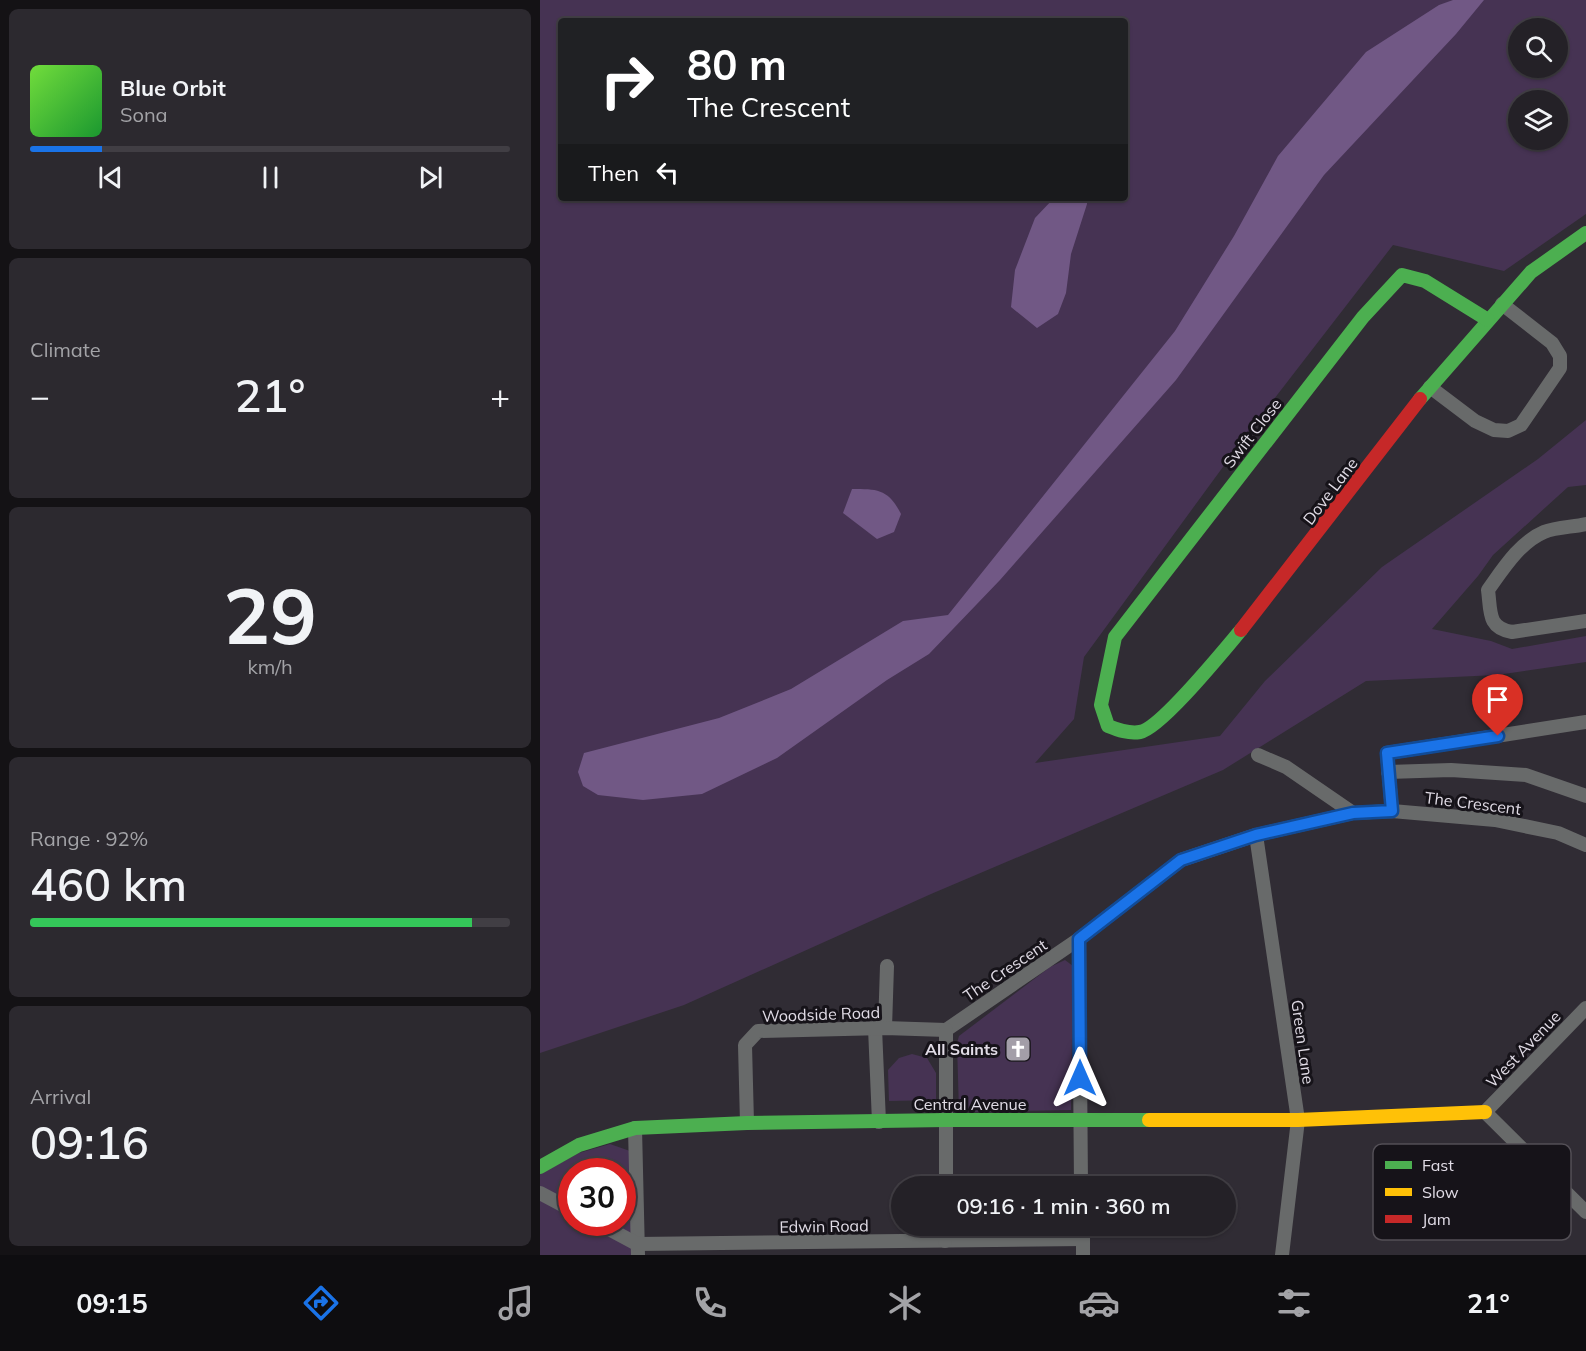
<!DOCTYPE html>
<meta charset="utf-8">
<style>
:root{--surface:#242127;--page:#2c292f;--text:#f1f3f6;--muted:#a3a3a7;--line:#413e44;--accent:#1a73e8}
body{margin:0;font-family:Mulish,sans-serif;background:var(--page);color:var(--text);height:100vh;display:flex;flex-direction:column;font-size:22px;white-space:nowrap}
*{box-sizing:border-box;margin:0}
p{font-size:20px;color:var(--muted)}
.icon{flex:none;width:33px;height:33px;fill:none;stroke:currentColor;stroke-width:2;stroke-linecap:round;stroke-linejoin:round}
.map{position:relative;flex:1;overflow:hidden}
.drawer{display:flex;flex-direction:column;gap:9px;padding:9px;background:#141215;width:540px}
.drawer>*{flex:none}
.hud{position:absolute;left:18px;top:18px;width:570px;height:183px;border-radius:6px;box-shadow:0 2px 4px #0004,0 0 0 2px var(--line);background:#202124;color:#fff;overflow:hidden}
.controls{position:absolute;left:968px;top:18px;display:grid;gap:12px}
.controls a{display:grid;place-items:center;width:60px;height:60px;border-radius:50%;background:var(--surface);box-shadow:0 2px 4px #0004,0 0 0 2px var(--line);font-size:30px}
.speed{position:absolute;left:18px;top:1158px;display:flex;gap:12px;font-size:30px;font-weight:700;text-align:center}
.speed>*{display:grid;place-content:center;width:78px;height:78px;border-radius:50%;background:var(--surface);box-shadow:0 2px 4px #0004,0 0 0 2px var(--line);line-height:1}
.speed .limit{border:9px solid #d22;background:#fff;color:#111}
.pin{position:absolute;display:grid;place-items:center;width:51px;height:51px;color:#fff;margin:-62px -26px;border-radius:50% 50% 50% 0;rotate:-45deg;box-shadow:0 0 6px #0007}
.pin .icon{rotate:45deg}
.me{position:absolute;width:66px;margin:-33px;rotate:0deg;stroke-linejoin:round;filter:drop-shadow(0 0 4px #0008)}
.turn{display:flex;align-items:center;gap:21px;height:126px;padding:0 30px;font-size:27px}
.turn .icon{width:78px;height:78px;stroke-width:2.5}
.turn b{display:block;font-size:42px;line-height:51px}
.then{display:flex;align-items:center;height:57px;padding:0 30px;background:#0003;gap:12px;font-size:22px}
.big{font-size:45px;font-weight:600;line-height:1.1}
.drawer .widget{flex:1;display:flex;flex-direction:column;justify-content:center;gap:9px;min-width:0;padding:0 21px;border-radius:9px;background:var(--page)}
.drawer .dial{align-items:center;gap:0}
.dial b{font-size:78px;line-height:1}
.song{display:flex;align-items:center;gap:18px}
.cover{width:72px;height:72px;border-radius:9px;background:linear-gradient(135deg,hsl(100 70% 55%),hsl(130 70% 35%))}
.played{height:6px;border-radius:3px;background:linear-gradient(90deg,var(--accent) 15%,var(--line) 15%)}
.keys{display:flex;justify-content:space-around;direction:ltr}
.heat{display:flex;justify-content:space-between;align-items:center;font-size:33px;direction:ltr}
.charge{height:9px;border-radius:4px;background:linear-gradient(90deg,#34c759 92%,var(--line) 0)}
.trip{position:absolute;left:351px;top:1176px;width:345px;height:60px;border-radius:30px;background:var(--surface);box-shadow:0 2px 4px #0004,0 0 0 2px var(--line);font-weight:600;line-height:60px;text-align:center}
.tabs{display:flex;height:96px;justify-content:space-around;align-items:center;background:#0e0d10;color:var(--muted)}
.tabs .icon{width:42px;height:42px}
.tabs .selected{color:var(--accent)}
.tabs b{font-size:27px;color:var(--text)}
main{display:flex;flex:1;min-height:0}
.map>svg:first-child{display:block}
.green{fill:#463353;fill-rule:evenodd}
.water{fill:#715885}
.lines{fill:none;stroke-linecap:round;stroke-linejoin:round}
.street{stroke:#686a6a;stroke-width:14}
.fast{stroke:#4caf50;stroke-width:14}
.slow{stroke:#ffc107;stroke-width:14}
.jam{stroke:#c62828;stroke-width:14}
.route-casing{stroke:#114b97;stroke-width:15}
.route{stroke:#1a73e8;stroke-width:10}
.labels{text-anchor:middle;dominant-baseline:central;stroke-width:6;stroke-linejoin:round;paint-order:stroke}
.street-label{font-size:16px;fill:#e1dce6;stroke:#161319}
.poi-label{font-size:16px;font-weight:bold;fill:#e1dce6;stroke:#161319;text-anchor:end}
.key{fill:#161319;stroke:#534f56;stroke-width:1.5}
.key-label{font-size:16px;fill:#e1dce6}
</style>
<main>
<section class="drawer">
<div class="widget">
<div class="song"><i class="cover"></i><div><b>Blue Orbit</b><p>Sona</p></div></div>
<div class="played"></div>
<div class="keys"><svg class="icon" aria-label="previous" viewBox="0 0 24 24"><path d="M18 5L8 12l10 7zM5 5v14"/></svg><svg class="icon" aria-label="pause" viewBox="0 0 24 24"><path d="M8 5v14M16 5v14"/></svg><svg class="icon" aria-label="next" viewBox="0 0 24 24"><path d="M6 5l10 7-10 7zM19 5v14"/></svg></div>
</div>
<div class="widget"><p>Climate</p>
<div class="heat"><a>−</a><b class="big">21°</b><a>+</a></div>
</div>
<div class="widget dial"><b>29</b><p>km/h</p></div>
<div class="widget"><p>Range · 92%</p><b class="big">460 km</b><div class="charge"></div></div>
<div class="widget"><p>Arrival</p><b class="big">09:16</b></div>
</section>
<div class="map">
<svg width="1046" height="1255" viewBox="0 0 1046 1255">
<rect width="100%" height="100%" fill="#302c34"/>
<g class="green">
<path d="M 0,0 L 1046,0 L 1046,214 L 964,271 L 853,245 L 710,430 L 544,657 L 534,719 L 495,763 L 680,736 L 725,681 L 842,567 L 998,459 L 1046,420 L 1046,485 L 1028,487 L 953,555 L 938,576 L 892,629 L 951,641 L 972,649 L 1046,636 L 1046,662 L 957,675 L 826,681 L 683,770 L 391,894 L 144,1005 L 0,1053 ZM 21,21 L 585,21 L 585,198 L 21,198 ZM 978,28 L 1017,28 L 1017,68 L 978,68 ZM 978,100 L 1017,100 L 1017,140 L 978,140 Z"/>
<path d="M 525,960 L 533,966 L 531,1110 L 419,1112 L 417,1043 L 419,1036 L 510,967 Z"/>
<path d="M 372,1054 L 387,1058 L 396,1073 L 396,1100 L 349,1101 L 348,1070 L 359,1058 Z"/>
<path d="M 70,1144 L 90,1151 L 93,1255 L 0,1255 L 0,1174 L 39,1153 ZM 32,1172 L 82,1172 L 82,1222 L 32,1222 Z"/>
</g>
<g class="water">
<path d="M 913,0 L 944,0 L 916,34 L 784,175 L 636,380 L 460,580 L 389,654 L 347,680 L 237,758 L 162,794 L 103,800 L 58,795 L 43,786 L 38,772 L 44,753 L 179,718 L 251,689 L 363,621 L 408,615 L 635,331 L 694,236 L 738,156 L 826,52 L 899,5 Z"/>
<path d="M 514,198 L 547,198 L 547,204 L 531,254 L 526,293 L 518,314 L 497,328 L 471,307 L 475,270 L 495,218 Z"/>
<path d="M 312,489 C 338,489 348,489 361,514 L 354,532 L 337,539 L 303,513 Z"/>
</g>
<g class="lines">
<g class="street">
<path d="M 890,387 L 935,421 L 954,430 L 968,431 L 981,425 L 1020,368 L 1020,356 L 1012,343 L 962,304"/>
<path d="M 1046,524 C 1033,527 1016,527 1004,532 C 980,542 963,569 948,590 C 951,611 947,628 972,632 L 1046,621"/>
<path d="M 718,755 L 746,767 L 813,813"/>
<path d="M 848,772 L 911,770 L 986,775 L 1046,796"/>
<path d="M 852,811 L 847,753 L 1046,722"/>
<path d="M 716,835 L 758,1120 L 742,1255"/>
<path d="M 539,939 L 541,1186"/>
<path d="M 1046,1008 L 945,1112 L 1046,1212"/>
<path d="M 335,1028 L 339,1122"/>
<path d="M 345,1028 L 347,966"/>
<path d="M 406,1030 L 539,939 L 641,860 L 716,835 L 813,813 L 852,811 L 955,820 L 1018,833 L 1046,845"/>
<path d="M 207,1123 L 205,1045 L 218,1031 L 345,1028 L 406,1030"/>
<path d="M 95,1128 L 98,1255"/>
<path d="M 406,1186 L 406,1030"/>
<path d="M 0,1193 L 32,1210"/>
<path d="M 56,1222 L 97,1244 L 543,1239"/>
<path d="M 543,1226 L 543,1255"/>
<path d="M 405,1241 L 405,1226"/>
</g>
<g class="fast">
<path d="M 880,399 L 991,272 L 1046,233"/>
<path d="M 701,630 C 684,650 621,728 600,732 C 589,734 578,730 568,726 L 561,705 L 575,637 L 823,317 L 862,275 L 885,281 L 948,320"/>
<path d="M 0,1167 L 39,1145 L 95,1128 L 207,1123 L 406,1120 L 609,1120"/>
</g>
<path class="slow" d="M 609,1120 L 758,1120 L 945,1112"/>
<path class="jam" d="M 701,630 L 880,399"/>
</g>
<g class="lines">
<g class="route-casing">
<path id="route" d="M 540,1078 L 539,939 L 641,860 L 716,835 L 813,813 L 852,811 L 847,753 L 958,736"/>
</g>
<use href="#route" class="route"/>
</g>
<defs>
<g id="church-square" transform="scale(1.35)"><rect x="-9" y="-9" width="18" height="18" rx="4" fill="#a39ea8" stroke="#161319"/><path d="M-1.2-6h2.4v3.5h3.3v2.4h-3.3V6h-2.4V-.1h-3.3v-2.4h3.3Z" fill="#fff"/></g>
</defs>
<g fill-rule="evenodd">
<use href="#church-square" x="478" y="1049"/>
</g>
<g class="labels">
<g class="street-label">
<text transform="translate(712 433) rotate(-52)">Swift Close</text>
<text transform="translate(790 491) rotate(-53)">Dove Lane</text>
<text transform="translate(933 803) rotate(7)">The Crescent</text>
<text transform="translate(465 970) rotate(-34)">The Crescent</text>
<text transform="translate(281 1014) rotate(-2)">Woodside Road</text>
<text transform="translate(763 1042) rotate(82)">Green Lane</text>
<text transform="translate(983 1049) rotate(-46)">West Avenue</text>
<text x="430" y="1104">Central Avenue</text>
<text transform="translate(284 1226) rotate(-1)">Edwin Road</text>
</g>
<g class="poi-label">
<text x="458" y="1049">All Saints</text>
</g>
</g>
<rect x="833" y="1144" width="198" height="96" rx="9" class="key"/>
<rect x="845" y="1161" width="27" height="8" fill="#4caf50"/>
<rect x="845" y="1188" width="27" height="8" fill="#ffc107"/>
<rect x="845" y="1215" width="27" height="8" fill="#c62828"/>
<g class="key-label">
<text x="882" y="1171">Fast</text>
<text x="882" y="1198">Slow</text>
<text x="882" y="1225">Jam</text>
</g>
</svg>
<div class="controls">
<a><svg class="icon" aria-label="search" viewBox="0 0 24 24"><circle cx="10" cy="10" r="6"/><path d="M15 15l6 6"/></svg></a>
<a><svg class="icon" aria-label="layers" viewBox="0 0 24 24"><path d="M12 4l9 5-9 5-9-5zM3 14l9 5 9-5"/></svg></a>
</div>
<div class="speed"><div class="limit">30</div></div>
<div class="pin" style="left:958px;top:736px;background:#d93025"><svg class="icon" aria-label="arrive" viewBox="0 0 24 24"><path d="M6 21V4h12l-3 4 3 4H6"/></svg></div>
<svg class="me" style="left:540px;top:1078px" viewBox="-20 -20 40 40"><path d="M0-17L14 15 0 8-14 15z" fill="#1a73e8" stroke="#fff" stroke-width="4"/></svg>
<div class="trip">09:16 · 1 min · 360 m</div>
<div class="hud">
<div class="turn"><svg class="icon" aria-label="right" viewBox="0 0 24 24"><path d="M7 20v-9h11M14 6l5 5-5 5"/></svg><div><b>80 m</b>The Crescent</div></div>
<div class="then">Then<svg class="icon" aria-label="left" viewBox="0 0 24 24"><path d="M17 20v-9H6M10 6l-5 5 5 5"/></svg></div>
</div>
</div>
</main>
<nav class="tabs">
<b>09:15</b>
<svg class="icon selected" aria-label="directions" viewBox="0 0 24 24"><path d="M12 3l9 9-9 9-9-9zM9 14v-3h6M13 9l2 2-2 2"/></svg>
<svg class="icon" aria-label="music" viewBox="0 0 24 24"><path d="M9 18V5l10-2v13"/><circle cx="6" cy="18" r="3"/><circle cx="16" cy="16" r="3"/></svg>
<svg class="icon" aria-label="phone" viewBox="0 0 24 24"><path d="M5 4h4l2 5-3 2q2 4 5 5l2-3 5 2v4C11 20 4 13 5 4z"/></svg>
<svg class="icon" aria-label="climate" viewBox="0 0 24 24"><path d="M12 3v18M4 7l16 10M4 17L20 7"/></svg>
<svg class="icon" aria-label="car" viewBox="0 0 24 24"><path d="M5 17H2v-5l4-1 3-4h7l3 4 3 1v5h-3M9 17h6M6 11h13"/><circle cx="7" cy="17" r="2"/><circle cx="17" cy="17" r="2"/></svg>
<svg class="icon" aria-label="filters" viewBox="0 0 24 24"><path d="M4 7h16M4 17h16"/><circle cx="9" cy="7" r="2"/><circle cx="15" cy="17" r="2"/></svg>
<b>21°</b>
</nav>
